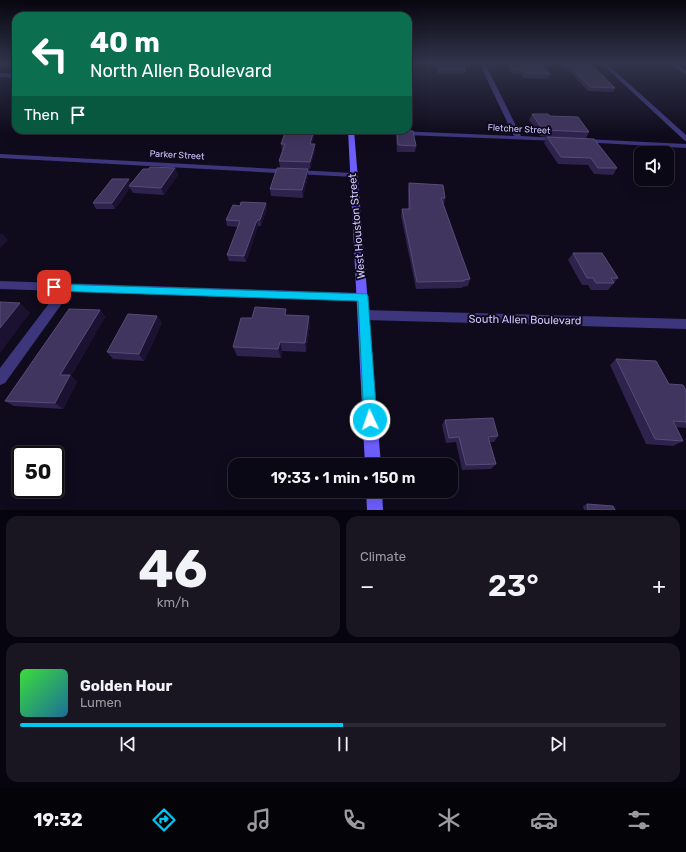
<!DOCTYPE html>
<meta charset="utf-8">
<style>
:root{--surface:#0b0815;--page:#191622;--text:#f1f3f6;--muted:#9a9aa0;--line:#2b2934;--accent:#00c8f2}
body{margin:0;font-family:Rubik,sans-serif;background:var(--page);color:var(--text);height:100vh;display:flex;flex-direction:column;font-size:15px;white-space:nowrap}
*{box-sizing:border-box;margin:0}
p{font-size:13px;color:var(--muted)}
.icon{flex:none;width:22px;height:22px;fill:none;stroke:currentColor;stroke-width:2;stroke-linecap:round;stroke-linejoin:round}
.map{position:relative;height:510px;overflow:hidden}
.sheet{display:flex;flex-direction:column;gap:6px;padding:6px;background:#06040c;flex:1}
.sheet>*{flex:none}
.top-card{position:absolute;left:12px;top:12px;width:400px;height:122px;border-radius:12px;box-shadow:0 4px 16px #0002,0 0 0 1px var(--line);background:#0b6e4f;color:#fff;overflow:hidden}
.controls{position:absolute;left:634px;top:146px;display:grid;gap:8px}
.controls a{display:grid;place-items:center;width:40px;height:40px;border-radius:8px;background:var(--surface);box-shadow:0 4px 16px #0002,0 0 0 1px var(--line);font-size:20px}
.speed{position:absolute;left:12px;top:446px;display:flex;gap:8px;font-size:20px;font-weight:700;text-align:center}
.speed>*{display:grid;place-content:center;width:52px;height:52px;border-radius:50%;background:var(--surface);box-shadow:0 4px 16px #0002,0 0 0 1px var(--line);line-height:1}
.speed .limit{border:2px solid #111;border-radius:6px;background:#fff;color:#111}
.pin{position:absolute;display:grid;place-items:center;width:34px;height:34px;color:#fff;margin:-17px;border-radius:8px;box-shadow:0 2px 6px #0006}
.me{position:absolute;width:44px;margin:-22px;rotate:357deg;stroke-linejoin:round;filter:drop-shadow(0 0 3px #0008)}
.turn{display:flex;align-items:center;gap:14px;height:84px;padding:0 12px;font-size:18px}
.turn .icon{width:52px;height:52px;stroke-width:2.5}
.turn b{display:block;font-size:28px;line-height:34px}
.then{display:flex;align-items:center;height:38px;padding:0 12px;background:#0003;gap:8px;font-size:15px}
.big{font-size:30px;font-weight:600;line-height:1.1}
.sheet .card{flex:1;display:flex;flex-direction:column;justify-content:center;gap:6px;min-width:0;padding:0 14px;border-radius:12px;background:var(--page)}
.sheet .dial{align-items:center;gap:0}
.dial b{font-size:52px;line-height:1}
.song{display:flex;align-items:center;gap:12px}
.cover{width:48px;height:48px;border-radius:6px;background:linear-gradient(135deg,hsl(120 70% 55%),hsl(200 70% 35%))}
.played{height:4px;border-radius:2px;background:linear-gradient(90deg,var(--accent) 50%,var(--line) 50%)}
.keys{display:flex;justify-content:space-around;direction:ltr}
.heat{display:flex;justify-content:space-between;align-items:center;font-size:22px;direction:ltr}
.sheet .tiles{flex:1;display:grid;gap:6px;grid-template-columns:1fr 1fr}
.card:last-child{grid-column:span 2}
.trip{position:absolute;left:228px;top:458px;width:230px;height:40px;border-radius:12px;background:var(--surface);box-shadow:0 4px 16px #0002,0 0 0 1px var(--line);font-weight:600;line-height:40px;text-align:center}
.tabs{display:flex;height:64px;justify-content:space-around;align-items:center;background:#040308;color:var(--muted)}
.tabs .icon{width:28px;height:28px}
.tabs .current{color:var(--accent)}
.tabs b{font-size:18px;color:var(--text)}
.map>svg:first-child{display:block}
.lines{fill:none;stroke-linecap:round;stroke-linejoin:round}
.minor{fill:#3d367c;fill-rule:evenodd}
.tertiary{fill:#3d367c;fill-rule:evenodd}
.secondary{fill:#6d5eff;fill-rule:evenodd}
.wall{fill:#2e234c}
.shaded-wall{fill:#1a1230}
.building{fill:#40355f;stroke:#564c78}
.route{fill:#00c8f2;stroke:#00829d}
.labels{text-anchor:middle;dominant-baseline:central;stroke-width:4;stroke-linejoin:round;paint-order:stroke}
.far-street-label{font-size:9px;fill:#d1c7ff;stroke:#0f0b1c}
.street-label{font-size:11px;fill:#d1c7ff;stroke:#0f0b1c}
</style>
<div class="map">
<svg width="686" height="510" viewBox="0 0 686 510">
<rect width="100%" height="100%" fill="#0f0b1c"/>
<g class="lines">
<g class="minor">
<path d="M 3,63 L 10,63 L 0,68 L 0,64 Z"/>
<path d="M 479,63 L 485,63 L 521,136 L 558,138 L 560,139 L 560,141 L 351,133 L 348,131 L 375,130 L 514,136 Z"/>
<path d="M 601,63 L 606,63 L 686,135 L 686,141 L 684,140 Z"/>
<path d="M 669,63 L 674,63 L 686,71 L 686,75 Z"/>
<path d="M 0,73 L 16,74 L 16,78 L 0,77 Z"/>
<path d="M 584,139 L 686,144 L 686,148 L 582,142 L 582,140 Z"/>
<path d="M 0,154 L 353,173 L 357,175 L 353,177 L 0,158 Z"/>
<path d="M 67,284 L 71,285 L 72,288 L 71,291 L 5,383 L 0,385 L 0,368 L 63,285 Z"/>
</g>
<g class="tertiary">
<path d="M 0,281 L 363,293 L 367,294 L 369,297 L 367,300 L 363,301 L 0,289 Z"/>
<path d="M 364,310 L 686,319 L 686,329 L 364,320 L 360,318 L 358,315 L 360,312 Z"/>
</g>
<g class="secondary">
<path d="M 348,130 L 354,130 L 381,465 L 365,465 Z"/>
<path d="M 366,491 L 382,491 L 383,510 L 367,510 Z"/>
</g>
</g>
<g class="wall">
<path d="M 435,63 L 463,63 L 466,70 L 465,74 L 438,74 Z"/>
<path d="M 503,63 L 540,63 L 550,74 L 548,79 L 523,78 L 521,74 L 512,74 L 507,66 L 505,66 Z"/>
<path d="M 562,63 L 590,63 L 615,88 L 613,92 L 588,91 Z"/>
<path d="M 408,104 L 412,124 L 411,130 L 408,130 Z"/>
<path d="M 532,114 L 550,116 L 589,132 L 586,138 L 617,168 L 613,175 L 594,174 L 588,165 L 558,164 L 544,143 L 547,137 L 540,136 L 529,120 Z"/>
<path d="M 291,130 L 316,130 L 312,144 L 315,144 L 315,151 L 310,169 L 280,168 L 279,161 L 283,151 L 282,151 L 281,144 Z"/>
<path d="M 397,130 L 416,146 L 415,152 L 397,152 L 396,137 Z"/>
<path d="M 175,168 L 178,175 L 164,195 L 133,193 L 130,188 L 115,209 L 96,209 L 93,203 L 131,183 L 149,169 Z"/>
<path d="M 308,169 L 308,176 L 303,198 L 271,196 L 270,189 Z"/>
<path d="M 409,183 L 445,198 L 444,205 L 470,279 L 468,286 L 462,287 L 462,288 L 416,289 L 401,216 L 402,209 L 408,209 L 408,190 Z"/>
<path d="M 266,203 L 267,209 L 261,226 L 258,226 L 246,262 L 229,261 L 227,255 L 238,227 L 227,226 L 226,220 L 240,206 Z"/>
<path d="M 573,253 L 618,278 L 608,290 L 591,290 L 588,285 L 582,285 L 568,260 Z"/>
<path d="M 100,310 L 105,317 L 71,376 L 77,382 L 63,409 L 14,406 L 5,401 Z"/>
<path d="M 287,315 L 310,325 L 306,352 L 282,351 L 281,358 L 237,356 L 233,347 L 252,318 Z"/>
<path d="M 157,316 L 162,323 L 144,361 L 113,359 L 107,352 Z"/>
<path d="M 616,359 L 669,384 L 686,390 L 686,428 L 676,427 L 683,441 L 673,446 L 646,444 L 610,365 Z"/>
<path d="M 445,420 L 498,436 L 494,442 L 490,442 L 496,464 L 491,469 L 462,470 L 456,442 L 446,443 L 442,425 Z"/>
<path d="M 587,504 L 615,510 L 584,510 L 583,506 Z"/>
</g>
<g class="shaded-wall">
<path d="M 314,130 L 316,130 L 316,131 L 310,151 L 310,144 Z"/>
<path d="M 315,144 L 315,151 L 310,169 L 310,162 Z"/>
<path d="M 175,168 L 178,175 L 164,195 L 161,188 Z"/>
<path d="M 308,169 L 308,176 L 303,198 L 302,190 Z"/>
<path d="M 129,179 L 132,185 L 129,186 L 130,188 L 115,209 L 112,203 Z"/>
<path d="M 266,203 L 267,209 L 261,226 L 260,220 Z"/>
<path d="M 257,220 L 258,226 L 246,262 L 244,256 Z"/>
<path d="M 2,233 L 8,240 L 0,248 L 0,235 Z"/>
<path d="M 20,303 L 30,313 L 0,353 L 0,328 Z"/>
<path d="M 100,310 L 105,317 L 71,376 L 77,382 L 63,409 L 55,403 L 60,375 Z"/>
<path d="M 157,316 L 162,323 L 144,361 L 139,354 Z"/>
<path d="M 309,316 L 310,325 L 306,352 L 305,343 Z"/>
<path d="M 280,342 L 282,351 L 281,358 L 278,349 Z"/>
</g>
<g class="building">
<path d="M 437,63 L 463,63 L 466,70 L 438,69 Z"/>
<path d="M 509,63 L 540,63 L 550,74 L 525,73 L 523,70 L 514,70 Z"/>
<path d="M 566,63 L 590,63 L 615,88 L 590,87 Z"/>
<path d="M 408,104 L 412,124 L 408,124 Z"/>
<path d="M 532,114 L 548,114 L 550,116 L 578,117 L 589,132 L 543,130 Z"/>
<path d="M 286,130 L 314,130 L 310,144 L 315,144 L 310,162 L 279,161 L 285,144 L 281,144 Z"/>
<path d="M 397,130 L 413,131 L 416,146 L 398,145 Z"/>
<path d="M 547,137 L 594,139 L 617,168 L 598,168 L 591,158 L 561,157 Z"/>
<path d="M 150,167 L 175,168 L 161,188 L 129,186 L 143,169 L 149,169 Z"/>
<path d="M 277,168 L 308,169 L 302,190 L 270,189 Z"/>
<path d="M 112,179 L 129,179 L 112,203 L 93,203 Z"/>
<path d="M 409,183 L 443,185 L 445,198 L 441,198 L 470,279 L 464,280 L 464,281 L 417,282 L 402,209 L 410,209 Z"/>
<path d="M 241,202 L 266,203 L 260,220 L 257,220 L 244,256 L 227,255 L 240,221 L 226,220 L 233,205 L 240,206 Z"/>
<path d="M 573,253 L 602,253 L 618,278 L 611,278 L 614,283 L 596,283 L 593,278 L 587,278 Z"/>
<path d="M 0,302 L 20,303 L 0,328 Z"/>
<path d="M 255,307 L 286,309 L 285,315 L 309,316 L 305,343 L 280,342 L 278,349 L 233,347 L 241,318 L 252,318 Z"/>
<path d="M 69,309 L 100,310 L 60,375 L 70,375 L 55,403 L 5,401 Z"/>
<path d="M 128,314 L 157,316 L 139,354 L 107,352 Z"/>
<path d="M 616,359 L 656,361 L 669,384 L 683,385 L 686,390 L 686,422 L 673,421 L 683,441 L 655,439 Z"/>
<path d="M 493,418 L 498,436 L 488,437 L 496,464 L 466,465 L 459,437 L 449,438 L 445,420 Z"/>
<path d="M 587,504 L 613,506 L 615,510 L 588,510 Z"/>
</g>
<linearGradient id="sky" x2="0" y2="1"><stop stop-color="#08060f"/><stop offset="0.47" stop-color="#31344b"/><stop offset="1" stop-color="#31344b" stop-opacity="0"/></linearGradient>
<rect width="686" height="134" fill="url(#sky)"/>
<path class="route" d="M 54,284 L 367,294 L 368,297 L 377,420 L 375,425 L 370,427 L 366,425 L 364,420 L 358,301 L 54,291 L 50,290 L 49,287 L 50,285 Z"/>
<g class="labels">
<g class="far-street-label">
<text transform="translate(519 129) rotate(3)">Fletcher Street</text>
<text transform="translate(177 155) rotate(3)">Parker Street</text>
</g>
<g class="street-label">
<text transform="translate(357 226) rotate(-95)">West Houston Street</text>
<text transform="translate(525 320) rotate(1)">South Allen Boulevard</text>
</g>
</g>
</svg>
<div class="controls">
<a><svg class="icon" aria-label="sound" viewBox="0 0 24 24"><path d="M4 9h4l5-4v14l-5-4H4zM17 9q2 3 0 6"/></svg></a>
</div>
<div class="speed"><div class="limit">50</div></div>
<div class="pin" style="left:54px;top:287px;background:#d93025"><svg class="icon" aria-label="arrive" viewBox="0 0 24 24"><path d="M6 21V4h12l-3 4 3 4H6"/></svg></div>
<svg class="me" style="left:370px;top:420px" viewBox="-20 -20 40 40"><circle r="17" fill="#00c8f2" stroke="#fff" stroke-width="3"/><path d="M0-11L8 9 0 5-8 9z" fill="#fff"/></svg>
<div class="trip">19:33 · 1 min · 150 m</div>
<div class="top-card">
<div class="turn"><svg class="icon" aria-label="left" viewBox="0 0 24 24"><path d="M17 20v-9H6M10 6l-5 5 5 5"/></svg><div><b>40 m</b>North Allen Boulevard</div></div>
<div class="then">Then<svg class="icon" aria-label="arrive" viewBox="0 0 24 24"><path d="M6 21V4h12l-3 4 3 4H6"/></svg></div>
</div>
</div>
<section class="sheet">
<div class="tiles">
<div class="card dial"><b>46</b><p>km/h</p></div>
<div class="card"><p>Climate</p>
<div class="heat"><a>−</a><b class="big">23°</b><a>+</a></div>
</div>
<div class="card">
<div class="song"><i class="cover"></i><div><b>Golden Hour</b><p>Lumen</p></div></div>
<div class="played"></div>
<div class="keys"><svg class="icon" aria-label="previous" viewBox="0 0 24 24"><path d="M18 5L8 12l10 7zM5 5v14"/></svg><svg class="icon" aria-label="pause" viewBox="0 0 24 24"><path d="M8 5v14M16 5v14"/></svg><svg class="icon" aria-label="next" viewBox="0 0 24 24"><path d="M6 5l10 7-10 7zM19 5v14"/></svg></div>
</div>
</div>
</section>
<nav class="tabs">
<b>19:32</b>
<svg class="icon current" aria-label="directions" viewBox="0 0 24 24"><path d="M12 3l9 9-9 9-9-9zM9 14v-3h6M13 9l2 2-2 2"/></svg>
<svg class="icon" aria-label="music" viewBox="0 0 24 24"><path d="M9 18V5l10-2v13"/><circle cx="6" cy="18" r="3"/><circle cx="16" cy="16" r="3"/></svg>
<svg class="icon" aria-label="phone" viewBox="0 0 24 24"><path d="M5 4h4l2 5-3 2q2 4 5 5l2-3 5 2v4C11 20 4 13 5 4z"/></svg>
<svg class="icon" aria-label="climate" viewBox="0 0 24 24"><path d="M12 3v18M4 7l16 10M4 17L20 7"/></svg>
<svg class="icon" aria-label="car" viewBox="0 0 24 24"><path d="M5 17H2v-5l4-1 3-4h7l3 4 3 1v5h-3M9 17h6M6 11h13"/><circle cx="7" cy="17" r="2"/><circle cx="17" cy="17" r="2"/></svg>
<svg class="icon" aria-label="filters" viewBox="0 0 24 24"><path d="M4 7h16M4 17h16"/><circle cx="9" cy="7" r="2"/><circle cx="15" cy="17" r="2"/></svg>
</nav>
